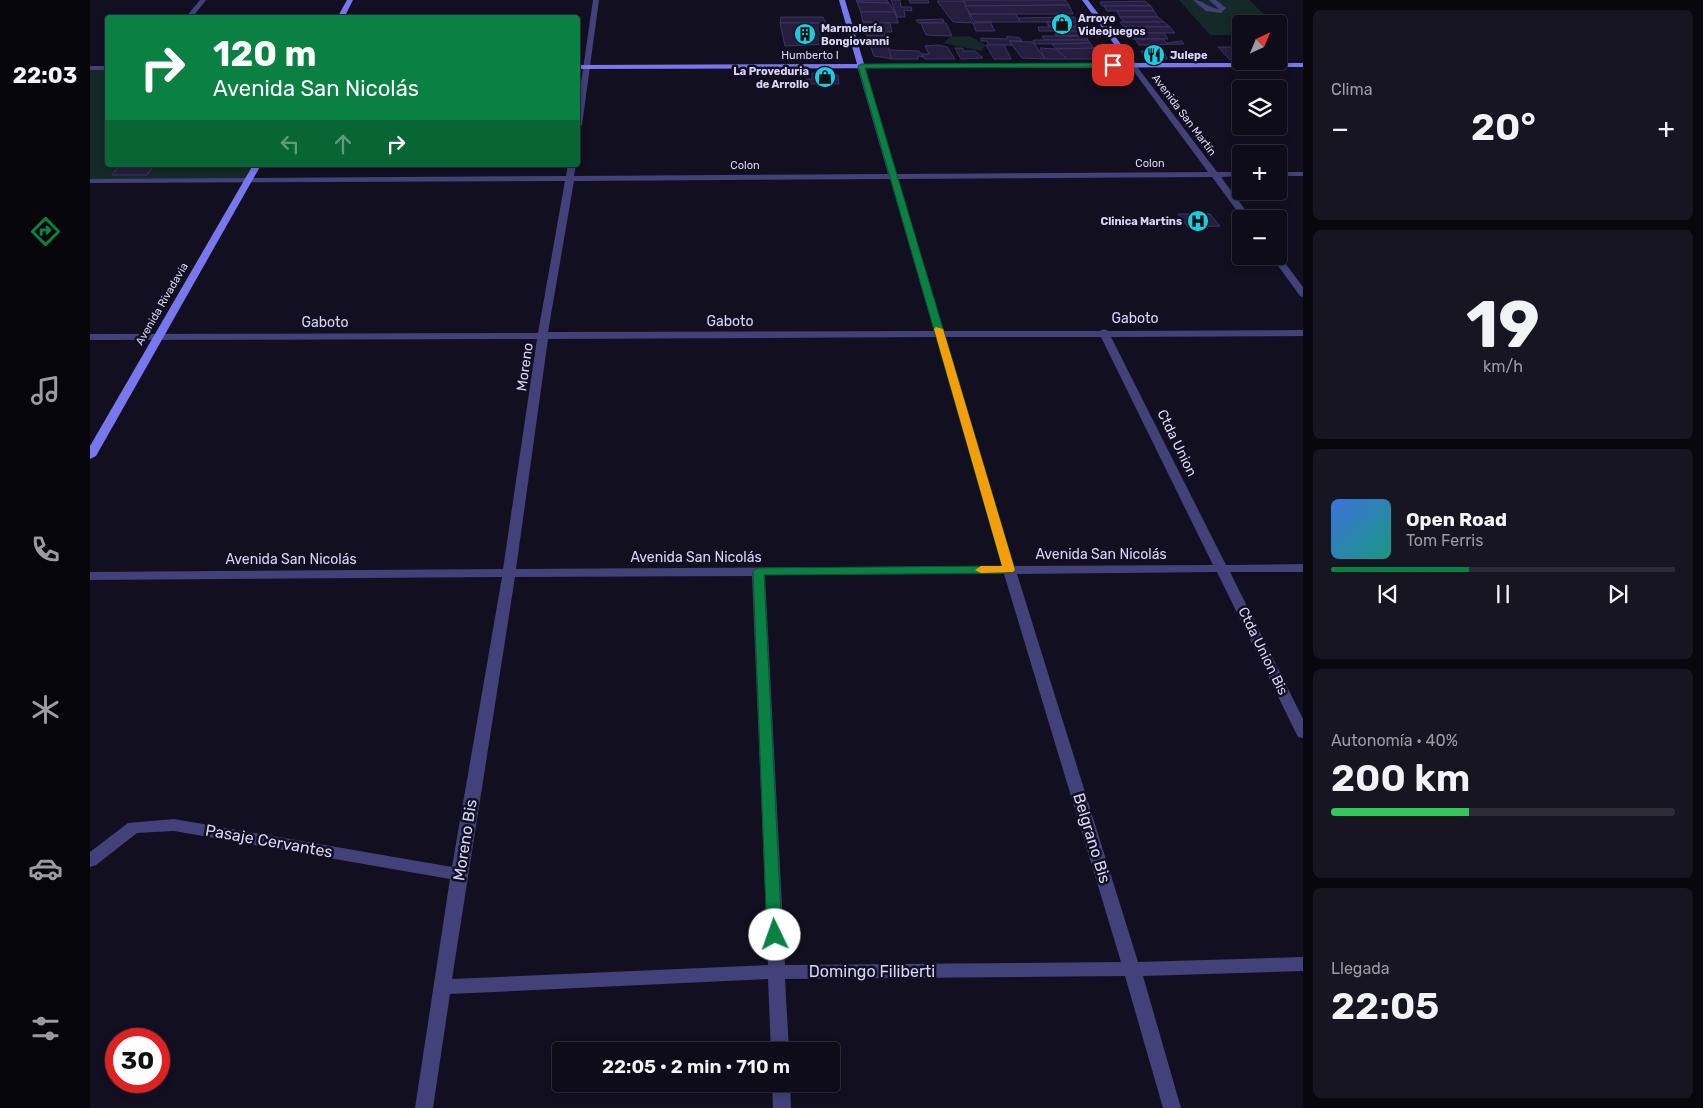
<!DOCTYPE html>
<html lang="es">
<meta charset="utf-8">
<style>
:root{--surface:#0e0c18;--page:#171521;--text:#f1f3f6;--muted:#9b9ba2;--line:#2e2c37;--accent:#0b8043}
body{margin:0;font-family:Rubik,sans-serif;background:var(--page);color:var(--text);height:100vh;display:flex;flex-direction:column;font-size:19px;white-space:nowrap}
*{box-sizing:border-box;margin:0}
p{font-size:16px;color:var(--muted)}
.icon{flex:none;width:28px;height:28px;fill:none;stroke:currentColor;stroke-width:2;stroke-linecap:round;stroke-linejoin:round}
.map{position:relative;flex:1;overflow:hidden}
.drawer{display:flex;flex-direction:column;gap:10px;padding:10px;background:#08070d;width:400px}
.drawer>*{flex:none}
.guide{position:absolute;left:15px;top:15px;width:475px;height:152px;border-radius:5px;box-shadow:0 2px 8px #0003,0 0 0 1px var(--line);background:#0b8043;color:#fff;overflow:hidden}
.needle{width:32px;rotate:44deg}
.fabs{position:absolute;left:1142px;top:15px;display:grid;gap:10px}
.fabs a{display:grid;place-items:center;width:55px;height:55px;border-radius:5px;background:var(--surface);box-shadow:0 2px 8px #0003,0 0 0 1px var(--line);font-size:25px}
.speed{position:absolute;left:15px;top:1028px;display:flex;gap:10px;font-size:25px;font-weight:700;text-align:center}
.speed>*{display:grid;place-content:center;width:65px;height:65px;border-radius:50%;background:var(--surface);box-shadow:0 2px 8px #0003,0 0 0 1px var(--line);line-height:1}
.speed .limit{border:8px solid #d22;background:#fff;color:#111}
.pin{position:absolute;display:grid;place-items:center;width:42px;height:42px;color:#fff;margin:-21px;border-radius:10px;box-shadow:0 2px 8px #0006}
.me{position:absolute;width:55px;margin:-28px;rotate:357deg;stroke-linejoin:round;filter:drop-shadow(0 0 4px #0008)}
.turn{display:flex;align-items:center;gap:18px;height:105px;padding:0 25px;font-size:22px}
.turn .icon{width:65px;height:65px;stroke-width:2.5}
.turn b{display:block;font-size:35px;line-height:42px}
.lanes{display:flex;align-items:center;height:48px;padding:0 25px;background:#0003;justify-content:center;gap:25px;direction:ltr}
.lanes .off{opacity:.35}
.big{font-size:38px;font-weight:600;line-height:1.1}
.drawer .tile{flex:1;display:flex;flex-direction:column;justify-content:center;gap:8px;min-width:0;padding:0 18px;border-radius:8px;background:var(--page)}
.drawer .dial{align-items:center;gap:0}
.dial b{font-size:65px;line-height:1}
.song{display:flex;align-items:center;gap:15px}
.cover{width:60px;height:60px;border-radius:8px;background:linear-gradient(135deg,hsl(220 70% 55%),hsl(170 70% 35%))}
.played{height:5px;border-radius:2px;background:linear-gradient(90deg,var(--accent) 40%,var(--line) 40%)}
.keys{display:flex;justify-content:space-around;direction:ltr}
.heat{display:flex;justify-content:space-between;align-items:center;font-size:28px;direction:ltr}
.charge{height:8px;border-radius:4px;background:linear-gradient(90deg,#34c759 40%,var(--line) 0)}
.trip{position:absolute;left:462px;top:1042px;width:288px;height:50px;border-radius:5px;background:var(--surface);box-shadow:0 2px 8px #0003,0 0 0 1px var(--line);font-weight:600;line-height:50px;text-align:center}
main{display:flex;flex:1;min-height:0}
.dock{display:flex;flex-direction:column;width:90px;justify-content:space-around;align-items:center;background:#06050a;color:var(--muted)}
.dock .icon{width:35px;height:35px}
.dock .selected{color:var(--accent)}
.dock b{font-size:22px;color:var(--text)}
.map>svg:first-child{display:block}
.green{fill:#142928}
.building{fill:#251e3e;stroke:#3d3367}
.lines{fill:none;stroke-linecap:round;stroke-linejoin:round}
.lane{fill:#424179;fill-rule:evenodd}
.street{fill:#424179;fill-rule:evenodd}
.secondary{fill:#7977ed;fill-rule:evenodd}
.route{fill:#0b8043;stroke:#07532c}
.slow{fill:#f59e0b}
.labels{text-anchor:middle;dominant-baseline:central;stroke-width:5;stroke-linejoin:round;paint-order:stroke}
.far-poi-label{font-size:11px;font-weight:bold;fill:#d8d4f9;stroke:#121020;text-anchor:start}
.far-street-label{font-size:11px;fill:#d8d4f9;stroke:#121020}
.street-label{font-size:14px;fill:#d8d4f9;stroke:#121020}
.near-street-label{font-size:16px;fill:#d8d4f9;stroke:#121020}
</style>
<main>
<nav class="dock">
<b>22:03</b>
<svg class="icon selected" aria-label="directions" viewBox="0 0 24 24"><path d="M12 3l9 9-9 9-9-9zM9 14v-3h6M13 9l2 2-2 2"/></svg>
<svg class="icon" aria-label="music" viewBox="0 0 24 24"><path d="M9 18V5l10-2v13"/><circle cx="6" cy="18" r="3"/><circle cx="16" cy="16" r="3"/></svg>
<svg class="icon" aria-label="phone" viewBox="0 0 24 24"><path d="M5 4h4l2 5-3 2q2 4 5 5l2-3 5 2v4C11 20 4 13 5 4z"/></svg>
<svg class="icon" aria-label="climate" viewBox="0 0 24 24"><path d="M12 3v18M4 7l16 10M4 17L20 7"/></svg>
<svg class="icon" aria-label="car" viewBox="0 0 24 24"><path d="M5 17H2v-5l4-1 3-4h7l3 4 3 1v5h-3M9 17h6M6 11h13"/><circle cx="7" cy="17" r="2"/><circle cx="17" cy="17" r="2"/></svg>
<svg class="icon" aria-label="filters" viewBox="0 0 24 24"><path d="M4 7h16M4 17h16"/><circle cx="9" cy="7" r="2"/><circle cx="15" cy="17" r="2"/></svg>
</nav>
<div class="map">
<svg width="1213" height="1108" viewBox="0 0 1213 1108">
<rect width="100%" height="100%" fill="#121020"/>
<g class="green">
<path d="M 1089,0 L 1159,0 L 1184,24 L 1151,24 L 1151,35 L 1120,35 Z"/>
<path d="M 879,36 L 896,45 L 891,51 L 854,43 L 860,37 Z"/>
<path d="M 0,68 L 17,68 L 18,165 L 167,165 L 158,179 L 0,181 Z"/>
</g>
<g class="building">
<path d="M 766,0 L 797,0 L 799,3 L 767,2 Z"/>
<path d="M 801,0 L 810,0 L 811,7 L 821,7 L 822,11 L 814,10 L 815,17 L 807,17 Z"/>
<path d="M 819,0 L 838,0 L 839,3 L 820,3 Z"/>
<path d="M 873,0 L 975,0 L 979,5 L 875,6 Z"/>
<path d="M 847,1 L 874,1 L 883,23 L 863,22 Z"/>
<path d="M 1055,1 L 1061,6 L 1012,6 L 1010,2 Z"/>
<path d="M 767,2 L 799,3 L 805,12 L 771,12 Z"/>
<path d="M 979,5 L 983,14 L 880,14 L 875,6 Z"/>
<path d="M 1014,6 L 1061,6 L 1064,11 L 1017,11 Z"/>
<path d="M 1027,11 L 1064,11 L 1068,17 L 1030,17 Z"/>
<path d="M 771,12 L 805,12 L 808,23 L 773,22 Z"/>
<path d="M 880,14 L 926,14 L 930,22 L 885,22 Z"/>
<path d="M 691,17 L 733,17 L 736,23 L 690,23 Z"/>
<path d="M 985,17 L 986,22 L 930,22 L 929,18 Z"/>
<path d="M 1030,17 L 1068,17 L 1074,22 L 1034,22 Z"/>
<path d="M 853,19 L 854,22 L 828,23 L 826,20 Z"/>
<path d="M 773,22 L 800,23 L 802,32 L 776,32 Z"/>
<path d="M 900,22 L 905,31 L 886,31 L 883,23 Z"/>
<path d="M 956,22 L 986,22 L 990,27 L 959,26 Z"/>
<path d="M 1030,22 L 1074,22 L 1080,27 L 1034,27 Z"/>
<path d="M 690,23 L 736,23 L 739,44 L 695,46 Z"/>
<path d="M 831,23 L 856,23 L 862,36 L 836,35 Z"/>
<path d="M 948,27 L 990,27 L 992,31 L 949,31 Z"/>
<path d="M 1034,27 L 1080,27 L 1085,33 L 1038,33 Z"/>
<path d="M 965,31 L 992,31 L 996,36 L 966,35 Z"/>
<path d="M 776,32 L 794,33 L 795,36 L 777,36 Z"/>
<path d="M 1038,33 L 1074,33 L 1078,39 L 1042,39 Z"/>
<path d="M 777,36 L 795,36 L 797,42 L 779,42 Z"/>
<path d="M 917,36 L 930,38 L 932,41 L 919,41 L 922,45 L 899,45 L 897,41 L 891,41 L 891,38 L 917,39 Z"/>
<path d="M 952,36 L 996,36 L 998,40 L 955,40 Z"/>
<path d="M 1045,39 L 1073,39 L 1077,43 L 1092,41 L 1094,44 L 1049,45 Z"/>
<path d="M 943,40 L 998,40 L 1000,43 L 945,44 Z"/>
<path d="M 919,41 L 943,42 L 955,59 L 932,58 Z"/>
<path d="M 779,42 L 797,42 L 802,59 L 784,56 Z"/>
<path d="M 1000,43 L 1004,48 L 966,49 L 962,44 Z"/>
<path d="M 847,45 L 857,47 L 865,59 L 835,59 L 831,54 L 839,54 L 835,46 Z"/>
<path d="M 896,45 L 914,45 L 921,59 L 904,59 Z"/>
<path d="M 1128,47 L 1148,47 L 1151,50 L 1151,59 L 1140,60 Z"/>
<path d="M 865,48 L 873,48 L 873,51 L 885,51 L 893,58 L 871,59 Z"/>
<path d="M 950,48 L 966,49 L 977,59 L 955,59 Z"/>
<path d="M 1007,48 L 1015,59 L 977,59 L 966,49 Z"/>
<path d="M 799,50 L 829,51 L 834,57 L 828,56 L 828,59 L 802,59 Z"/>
<path d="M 1051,51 L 1074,52 L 1077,59 L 1055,58 Z"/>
<path d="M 710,52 L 740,52 L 742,56 L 734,60 L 717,60 L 717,56 L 713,55 Z"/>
<path d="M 722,73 L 748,75 L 749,84 L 718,84 L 716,79 L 722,79 Z"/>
<path d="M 30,165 L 64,165 L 57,175 L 22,175 Z"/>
<path d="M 81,165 L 126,165 L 80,166 Z"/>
<path d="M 1088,214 L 1120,214 L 1130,226 L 1098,227 Z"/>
</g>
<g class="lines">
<path class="lane" d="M 1103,0 C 1113,0 1118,8 1129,9 L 1119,0 L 1126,0 L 1136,8 L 1131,13 L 1116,11 Z"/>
<g class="street">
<path d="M 110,0 L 116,0 L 102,18 L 95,18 Z"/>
<path d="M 503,0 L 509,0 L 492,125 L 488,127 L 488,103 Z"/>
<path d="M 1043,63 L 1045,64 L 1127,172 L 1151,172 L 1151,176 L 1131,177 L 1162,219 L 1153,219 L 1122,177 L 808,179 L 854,331 L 1010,331 L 1014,329 L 1018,331 L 1213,330 L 1213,336 L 1021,337 L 1136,565 L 1213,564 L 1213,572 L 1140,572 L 1213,719 L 1213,738 L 1208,737 L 1206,733 L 1127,572 L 927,574 L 1048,962 L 1213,957 L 1213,971 L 1053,976 L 1091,1108 L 1073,1108 L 1035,976 L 695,979 L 699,1051 L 681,1051 L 678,979 L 360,994 L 343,1108 L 325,1108 L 360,879 L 84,831 L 47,833 L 6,865 L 0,867 L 0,852 L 38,823 L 84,819 L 362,867 L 412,577 L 0,580 L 0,572 L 413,569 L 447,339 L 0,340 L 0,334 L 448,333 L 475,181 L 0,183 L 0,179 L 476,176 L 478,165 L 486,165 L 484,176 L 798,174 L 767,66 L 771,64 L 775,66 L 807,174 L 1118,172 L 1039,65 ZM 800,179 L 844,331 L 458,332 L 484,181 ZM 846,337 L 912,566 L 426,569 L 458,339 ZM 856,337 L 1011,337 L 1123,565 L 924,566 ZM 914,574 L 1031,962 L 695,965 L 675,575 ZM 662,576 L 678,965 L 362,979 L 425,577 Z"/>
<rect x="0" y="66" width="18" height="4"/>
<rect x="1189" y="172" width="24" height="4"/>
<path d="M 1189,255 L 1213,287 L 1213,297 L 1210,296 L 1181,256 Z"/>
<path d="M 682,1084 L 700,1084 L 701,1108 L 683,1108 Z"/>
</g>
<g class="secondary">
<path d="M 257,0 L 263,0 L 254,18 L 247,18 Z"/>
<path d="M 749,0 L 755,0 L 774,64 L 1038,63 L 992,0 L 998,0 L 1045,63 L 1213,63 L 1213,67 L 488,69 L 488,65 L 767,64 Z"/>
<path d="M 163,165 L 171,165 L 6,456 L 0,459 L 0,446 Z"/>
</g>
</g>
<path class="route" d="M 1023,63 L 1026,67 L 775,68 L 925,570 L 919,573 L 674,575 L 692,935 L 690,939 L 685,941 L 679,939 L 677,935 L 663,571 L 668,568 L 912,566 L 768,66 L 771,64 Z"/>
<path class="slow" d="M 846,327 L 853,329 L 925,570 L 923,572 L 891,573 L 885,570 L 891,566 L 912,566 L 844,329 Z"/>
<defs>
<g id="shop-disc" transform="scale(1.125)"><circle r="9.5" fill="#1ccbdd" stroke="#121020"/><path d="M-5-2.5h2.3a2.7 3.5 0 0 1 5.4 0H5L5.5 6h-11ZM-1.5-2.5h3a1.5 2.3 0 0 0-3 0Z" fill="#111"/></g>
<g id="building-disc" transform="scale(1.125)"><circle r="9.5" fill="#1ccbdd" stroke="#121020"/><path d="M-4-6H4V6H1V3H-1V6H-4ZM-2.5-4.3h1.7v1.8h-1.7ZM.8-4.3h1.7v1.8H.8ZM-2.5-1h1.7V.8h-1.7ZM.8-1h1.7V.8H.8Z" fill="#111"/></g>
<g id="restaurant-disc" transform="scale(1.125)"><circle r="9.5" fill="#1ccbdd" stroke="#121020"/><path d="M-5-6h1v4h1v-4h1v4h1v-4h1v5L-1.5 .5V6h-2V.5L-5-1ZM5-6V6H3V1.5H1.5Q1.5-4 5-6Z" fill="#111"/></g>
<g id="hospital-disc" transform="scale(1.125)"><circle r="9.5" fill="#1ccbdd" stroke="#121020"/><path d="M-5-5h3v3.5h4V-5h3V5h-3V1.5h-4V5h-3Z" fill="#111"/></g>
</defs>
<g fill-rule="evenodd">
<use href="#shop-disc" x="972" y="24"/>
<use href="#building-disc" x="715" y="34"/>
<use href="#restaurant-disc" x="1064" y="55"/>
<use href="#shop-disc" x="735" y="77"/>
<use href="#hospital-disc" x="1108" y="221"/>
</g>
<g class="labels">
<g class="far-poi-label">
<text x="988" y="18">Arroyo<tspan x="988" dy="13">Videojuegos</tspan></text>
<text x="731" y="28">Marmolería<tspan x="731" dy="13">Bongiovanni</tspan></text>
<text x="1080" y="55">Julepe</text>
<text x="719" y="71" text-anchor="end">La Proveduria<tspan x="719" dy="13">de Arrollo</tspan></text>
<text x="1092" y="221" text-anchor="end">Clinica Martins</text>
</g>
<g class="far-street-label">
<text x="720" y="55">Humberto I</text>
<text transform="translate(1094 115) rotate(53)">Avenida San Martín</text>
<text x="1060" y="163">Colon</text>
<text x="655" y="165">Colon</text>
<text transform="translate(72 304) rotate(-60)">Avenida Rivadavia</text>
</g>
<g class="street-label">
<text x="1045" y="318">Gaboto</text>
<text x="640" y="321">Gaboto</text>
<text x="235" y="322">Gaboto</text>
<text transform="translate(435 367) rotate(-82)">Moreno</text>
<text transform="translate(1087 443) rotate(64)">Ctda Union</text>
<text x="1011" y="554">Avenida San Nicolás</text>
<text x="606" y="557">Avenida San Nicolás</text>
<text x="201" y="559">Avenida San Nicolás</text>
<text transform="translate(1173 651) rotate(64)">Ctda Union Bis</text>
</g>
<g class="near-street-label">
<text transform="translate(1002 838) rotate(73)">Belgrano Bis</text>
<text transform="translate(375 840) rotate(-81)">Moreno Bis</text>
<text transform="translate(179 841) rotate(10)">Pasaje Cervantes</text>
<text x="782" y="971">Domingo Filiberti</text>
</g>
</g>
</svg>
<div class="fabs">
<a><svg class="needle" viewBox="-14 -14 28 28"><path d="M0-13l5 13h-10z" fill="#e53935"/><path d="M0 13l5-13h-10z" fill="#9b9ba2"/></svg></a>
<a><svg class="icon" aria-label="layers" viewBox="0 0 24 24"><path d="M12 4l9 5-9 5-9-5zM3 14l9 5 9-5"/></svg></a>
<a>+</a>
<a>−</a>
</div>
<div class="speed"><div class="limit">30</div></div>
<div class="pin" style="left:1023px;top:65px;background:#d93025"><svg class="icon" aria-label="arrive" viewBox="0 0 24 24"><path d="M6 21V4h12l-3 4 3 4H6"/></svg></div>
<svg class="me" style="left:685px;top:935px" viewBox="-20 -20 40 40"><circle r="19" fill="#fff"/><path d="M0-13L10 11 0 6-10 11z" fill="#0b8043"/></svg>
<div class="trip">22:05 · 2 min · 710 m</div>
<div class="guide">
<div class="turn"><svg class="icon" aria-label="right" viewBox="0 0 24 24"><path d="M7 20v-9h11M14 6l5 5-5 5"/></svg><div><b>120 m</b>Avenida San Nicolás</div></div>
<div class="lanes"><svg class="icon off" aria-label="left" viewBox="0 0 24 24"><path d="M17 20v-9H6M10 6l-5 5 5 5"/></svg><svg class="icon off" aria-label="ahead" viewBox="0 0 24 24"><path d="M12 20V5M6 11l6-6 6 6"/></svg><svg class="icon" aria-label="right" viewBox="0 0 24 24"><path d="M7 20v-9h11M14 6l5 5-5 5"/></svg></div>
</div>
</div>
<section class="drawer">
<div class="tile"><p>Clima</p>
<div class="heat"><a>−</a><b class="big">20°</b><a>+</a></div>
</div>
<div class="tile dial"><b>19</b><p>km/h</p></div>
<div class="tile">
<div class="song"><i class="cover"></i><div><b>Open Road</b><p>Tom Ferris</p></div></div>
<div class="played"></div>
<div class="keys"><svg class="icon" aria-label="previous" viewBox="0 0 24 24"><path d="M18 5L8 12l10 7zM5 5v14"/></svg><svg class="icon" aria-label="pause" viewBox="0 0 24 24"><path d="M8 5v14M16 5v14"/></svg><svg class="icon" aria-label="next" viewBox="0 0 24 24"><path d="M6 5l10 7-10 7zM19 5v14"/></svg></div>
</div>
<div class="tile"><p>Autonomía · 40%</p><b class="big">200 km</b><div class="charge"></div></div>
<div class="tile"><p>Llegada</p><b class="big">22:05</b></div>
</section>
</main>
